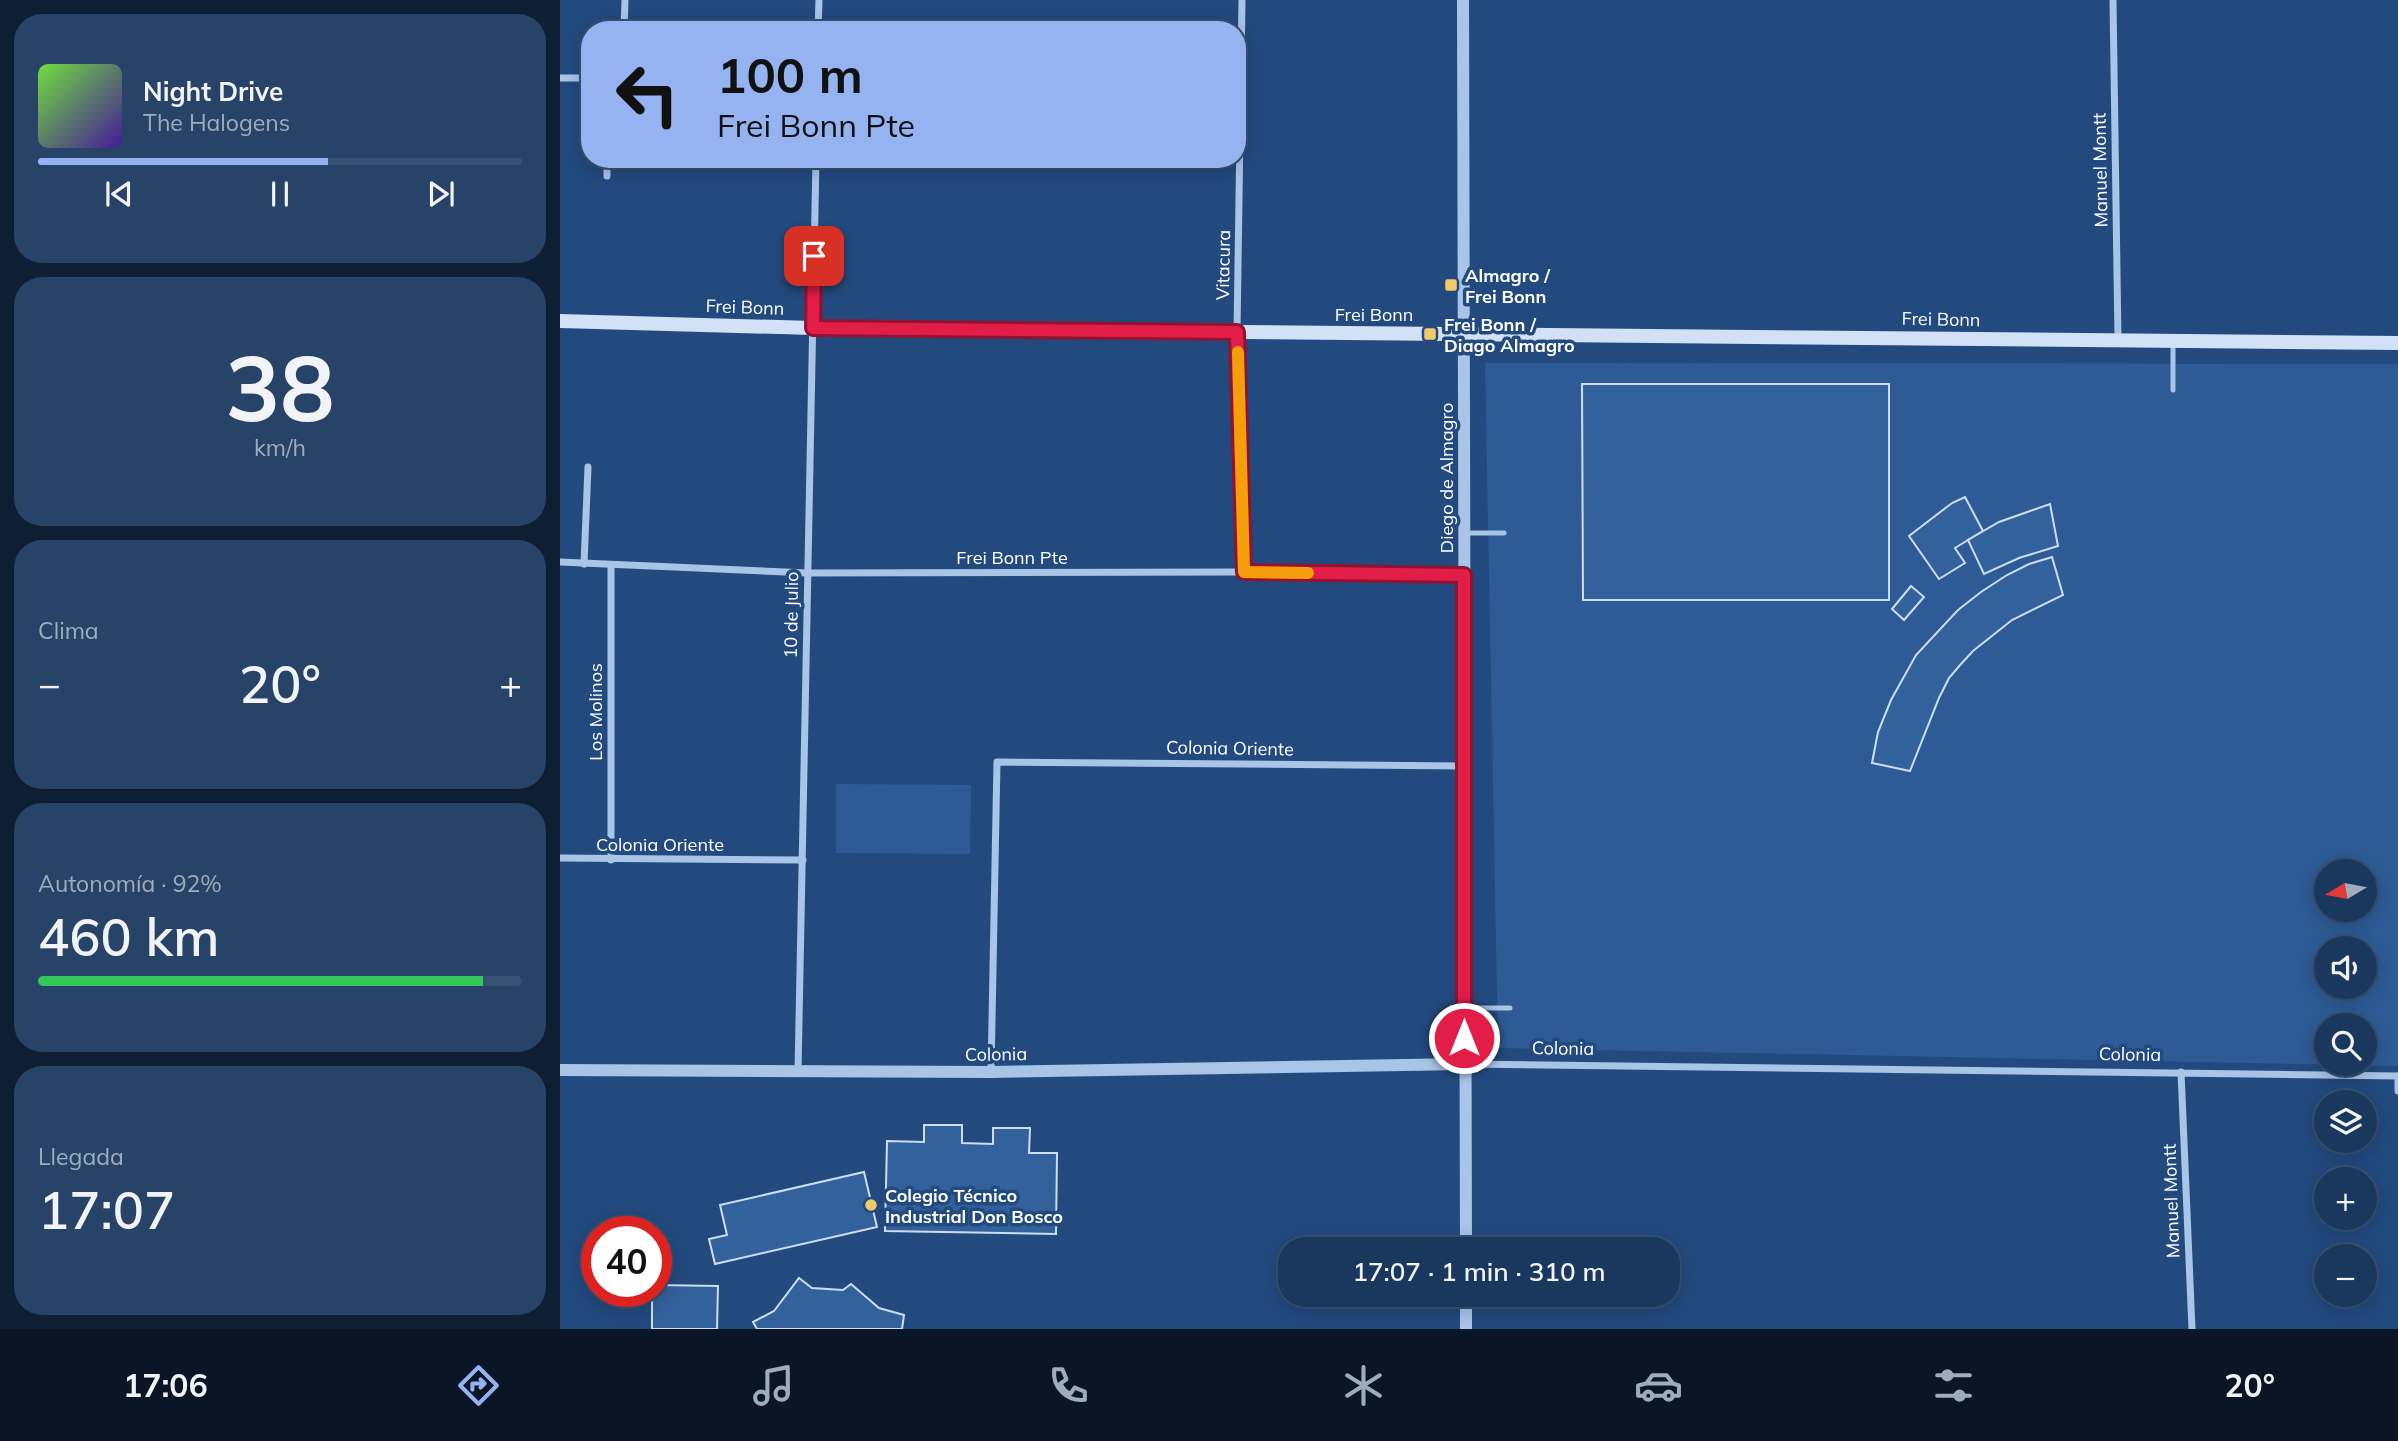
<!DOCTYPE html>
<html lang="es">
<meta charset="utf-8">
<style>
:root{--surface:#1a385e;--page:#274367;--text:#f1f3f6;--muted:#9facbc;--line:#385273;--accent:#95b2f1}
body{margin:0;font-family:Mulish,sans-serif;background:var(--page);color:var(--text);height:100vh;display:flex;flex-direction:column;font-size:26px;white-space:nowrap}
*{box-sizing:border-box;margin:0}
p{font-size:23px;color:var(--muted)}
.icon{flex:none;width:38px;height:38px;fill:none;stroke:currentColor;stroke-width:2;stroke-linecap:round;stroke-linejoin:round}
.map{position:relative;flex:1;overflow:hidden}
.side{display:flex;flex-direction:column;gap:14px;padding:14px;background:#0e1f34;width:560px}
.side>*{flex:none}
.guide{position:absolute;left:21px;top:21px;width:665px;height:147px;border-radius:28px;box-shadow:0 4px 18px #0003,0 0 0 2px var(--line);background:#95b2f1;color:#111;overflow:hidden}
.needle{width:46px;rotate:260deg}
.controls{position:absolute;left:1754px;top:859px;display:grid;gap:14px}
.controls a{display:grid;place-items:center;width:63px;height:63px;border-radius:50%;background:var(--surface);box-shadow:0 4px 18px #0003,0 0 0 2px var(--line);font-size:35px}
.speed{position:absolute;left:21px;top:1216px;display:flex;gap:14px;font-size:35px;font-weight:700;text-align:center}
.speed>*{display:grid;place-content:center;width:91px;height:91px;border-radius:50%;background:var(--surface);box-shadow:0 4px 18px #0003,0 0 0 2px var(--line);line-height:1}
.speed .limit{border:10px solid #d22;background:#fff;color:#111}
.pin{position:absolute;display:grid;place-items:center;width:60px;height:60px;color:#fff;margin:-30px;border-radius:14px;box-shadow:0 4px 10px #0006}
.me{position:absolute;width:77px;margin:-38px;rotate:0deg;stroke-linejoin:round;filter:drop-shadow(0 0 5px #0008)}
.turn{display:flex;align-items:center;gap:24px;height:147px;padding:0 21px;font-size:32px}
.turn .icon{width:91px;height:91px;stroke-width:2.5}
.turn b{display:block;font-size:49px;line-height:60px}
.big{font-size:52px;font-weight:600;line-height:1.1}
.side .widget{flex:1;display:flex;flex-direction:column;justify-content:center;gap:10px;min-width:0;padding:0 24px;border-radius:28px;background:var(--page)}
.side .dial{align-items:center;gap:0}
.dial b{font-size:91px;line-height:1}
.song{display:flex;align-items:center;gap:21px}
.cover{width:84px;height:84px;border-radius:10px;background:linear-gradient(135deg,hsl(100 70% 55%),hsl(260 70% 35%))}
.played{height:7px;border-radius:4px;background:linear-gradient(90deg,var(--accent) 60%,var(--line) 60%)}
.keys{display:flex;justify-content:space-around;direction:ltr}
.heat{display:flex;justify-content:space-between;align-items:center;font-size:38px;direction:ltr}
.charge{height:10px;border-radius:5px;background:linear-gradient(90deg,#34c759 92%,var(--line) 0)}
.trip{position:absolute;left:718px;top:1237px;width:402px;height:70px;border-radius:28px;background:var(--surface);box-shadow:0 4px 18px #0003,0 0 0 2px var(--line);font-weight:600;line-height:70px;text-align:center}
.tab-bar{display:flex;height:112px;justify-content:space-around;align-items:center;background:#0a1626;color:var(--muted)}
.tab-bar .icon{width:49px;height:49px}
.tab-bar .current{color:var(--accent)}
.tab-bar b{font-size:32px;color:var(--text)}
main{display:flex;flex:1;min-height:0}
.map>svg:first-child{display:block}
.green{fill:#2e5b95;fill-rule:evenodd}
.building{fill:#33619b;stroke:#cbdef5;stroke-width:2}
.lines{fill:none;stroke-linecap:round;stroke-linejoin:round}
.service{stroke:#a8c4e6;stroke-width:5}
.minor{stroke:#a8c4e6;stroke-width:7}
.tertiary{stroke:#a8c4e6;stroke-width:12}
.secondary{stroke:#d2e1f5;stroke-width:14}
.route-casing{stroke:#92132f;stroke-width:18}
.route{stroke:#e11d48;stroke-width:12}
.slow{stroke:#f59e0b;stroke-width:12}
.poi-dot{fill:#f1cb6b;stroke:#234a7e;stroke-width:2.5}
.labels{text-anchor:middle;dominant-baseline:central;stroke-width:7;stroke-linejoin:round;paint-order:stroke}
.street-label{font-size:18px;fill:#fff;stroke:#234a7e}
.poi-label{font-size:18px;font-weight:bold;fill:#fff;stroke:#234a7e;text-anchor:start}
</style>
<main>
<section class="side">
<div class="widget">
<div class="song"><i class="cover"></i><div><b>Night Drive</b><p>The Halogens</p></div></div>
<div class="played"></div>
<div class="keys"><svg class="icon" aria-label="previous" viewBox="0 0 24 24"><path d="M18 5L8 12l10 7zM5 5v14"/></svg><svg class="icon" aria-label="pause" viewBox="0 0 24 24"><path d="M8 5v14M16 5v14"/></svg><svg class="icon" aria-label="next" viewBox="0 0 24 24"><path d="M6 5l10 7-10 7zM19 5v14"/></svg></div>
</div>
<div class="widget dial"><b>38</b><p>km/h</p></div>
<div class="widget"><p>Clima</p>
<div class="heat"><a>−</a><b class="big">20°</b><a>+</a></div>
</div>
<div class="widget"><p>Autonomía · 92%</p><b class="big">460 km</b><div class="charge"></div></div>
<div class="widget"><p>Llegada</p><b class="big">17:07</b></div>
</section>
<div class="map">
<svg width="1838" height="1329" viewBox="0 0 1838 1329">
<rect width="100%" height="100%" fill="#234a7e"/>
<g class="green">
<path d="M 925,363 L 1838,364 L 1838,1066 L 938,1048 ZM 1766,872 L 1804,872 L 1804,910 L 1766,910 ZM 1766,948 L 1804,948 L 1804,987 L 1766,987 ZM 1766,1026 L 1804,1026 L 1804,1064 L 1766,1064 Z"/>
<path d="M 276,784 L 411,785 L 410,854 L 276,853 Z"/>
</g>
<g class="building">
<path d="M 1022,384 L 1329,384 L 1329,600 L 1023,600 Z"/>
<path d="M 1405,497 L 1423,531 L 1395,548 L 1405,563 L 1379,579 L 1349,536 L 1392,503 Z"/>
<path d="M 1490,504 L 1498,546 L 1459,558 L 1424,574 L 1408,540 L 1439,522 Z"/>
<path d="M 1492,557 L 1503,595 L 1452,620 L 1413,651 L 1401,664 L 1389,678 L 1379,698 L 1350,771 L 1312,763 L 1318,732 L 1331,700 L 1356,655 L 1398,610 L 1421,592 L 1447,575 L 1469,564 Z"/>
<path d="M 1351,586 L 1364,597 L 1344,620 L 1332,609 Z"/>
<path d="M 364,1125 L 402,1125 L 402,1143 L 433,1144 L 433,1128 L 470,1128 L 469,1153 L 497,1153 L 496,1234 L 325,1231 L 327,1141 L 364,1142 Z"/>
<path d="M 304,1172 L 317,1227 L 155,1264 L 149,1239 L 167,1235 L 160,1205 Z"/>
<path d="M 239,1278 L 252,1288 L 283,1290 L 291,1284 L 319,1308 L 344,1315 L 342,1329 L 197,1329 L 193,1322 L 214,1311 Z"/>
<path d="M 96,1285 L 158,1286 L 157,1329 L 92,1329 L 92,1292 L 96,1292 Z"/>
</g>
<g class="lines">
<g class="service">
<path d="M 1613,390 L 1613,344"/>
<path d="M 904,533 L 944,533"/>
<path d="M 904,1008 L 950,1008"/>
</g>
<g class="minor">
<path d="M 682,0 L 677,332 L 684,572"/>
<path d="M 1553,0 L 1558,340"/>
<path d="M 64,30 L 65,0"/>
<path d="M 258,30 L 259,0"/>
<path d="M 0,78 L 30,78"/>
<path d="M 47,176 L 47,159"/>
<path d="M 0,562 L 247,573 L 684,572 L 904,575"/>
<path d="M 24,564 L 28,467"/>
<path d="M 0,858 L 243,860"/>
<path d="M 51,860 L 51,565"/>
<path d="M 904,1064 L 1838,1076"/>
<path d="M 238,1072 L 256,159"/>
<path d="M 431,1072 L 437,762 L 903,766"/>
<path d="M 1621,1072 L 1632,1329"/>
<path d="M 1838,1076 L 1838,1091"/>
</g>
<g class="tertiary">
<path d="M 903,0 L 906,1250"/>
<path d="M 0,1070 L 431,1072 L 904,1064"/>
<path d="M 906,1295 L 906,1329"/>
</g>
<path class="secondary" d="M 0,321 L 253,328 L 1838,343"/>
</g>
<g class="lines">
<g class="route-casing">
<path id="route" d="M 254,256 L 253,328 L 677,332 L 684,572 L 904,575 L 904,1038"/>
</g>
<use href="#route" class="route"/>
<path class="slow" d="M 678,352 L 684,572 L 748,573"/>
</g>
<g class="poi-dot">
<rect x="884" y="278" width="14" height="14" rx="3.5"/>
<rect x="863" y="327" width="14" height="14" rx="3.5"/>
<circle cx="311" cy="1205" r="7"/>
</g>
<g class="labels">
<g class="street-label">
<text transform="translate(1540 170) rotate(-91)">Manuel Montt</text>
<text transform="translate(663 265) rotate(-89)">Vitacura</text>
<text transform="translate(185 307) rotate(2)">Frei Bonn</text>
<text x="814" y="314">Frei Bonn</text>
<text transform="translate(1381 319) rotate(1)">Frei Bonn</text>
<text transform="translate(886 478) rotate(-90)">Diego de Almagro</text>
<text x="452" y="557">Frei Bonn Pte</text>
<text transform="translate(231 615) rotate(-89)">10 de Julio</text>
<text transform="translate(35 712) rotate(-90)">Los Molinos</text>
<text transform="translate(670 748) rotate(1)">Colonia Oriente</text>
<text x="100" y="844">Colonia Oriente</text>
<text transform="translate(1003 1048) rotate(1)">Colonia</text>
<text transform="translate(436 1054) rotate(-1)">Colonia</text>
<text transform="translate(1570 1054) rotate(1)">Colonia</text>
<text transform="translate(1611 1201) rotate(-92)">Manuel Montt</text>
</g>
<g class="poi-label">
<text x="905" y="275">Almagro /<tspan x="905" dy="21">Frei Bonn</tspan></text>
<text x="884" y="324">Frei Bonn /<tspan x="884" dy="21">Diago Almagro</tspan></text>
<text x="325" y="1195">Colegio Técnico<tspan x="325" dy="21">Industrial Don Bosco</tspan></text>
</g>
</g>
</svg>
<div class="controls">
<a><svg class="needle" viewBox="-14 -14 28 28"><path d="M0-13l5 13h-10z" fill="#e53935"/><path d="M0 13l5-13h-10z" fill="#9facbc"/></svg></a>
<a><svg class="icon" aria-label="sound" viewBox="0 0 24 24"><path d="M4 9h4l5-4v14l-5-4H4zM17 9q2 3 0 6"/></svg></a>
<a><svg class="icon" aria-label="search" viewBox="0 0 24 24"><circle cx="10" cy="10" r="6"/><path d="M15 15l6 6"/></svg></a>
<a><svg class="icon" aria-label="layers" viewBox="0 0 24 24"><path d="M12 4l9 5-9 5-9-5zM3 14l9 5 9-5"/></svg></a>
<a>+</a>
<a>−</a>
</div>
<div class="speed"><div class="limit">40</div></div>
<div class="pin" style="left:254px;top:256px;background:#d93025"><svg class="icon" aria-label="arrive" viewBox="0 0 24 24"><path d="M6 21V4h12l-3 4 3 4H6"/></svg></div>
<svg class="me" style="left:904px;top:1038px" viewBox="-20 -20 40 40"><circle r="17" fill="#e11d48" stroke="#fff" stroke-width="3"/><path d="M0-11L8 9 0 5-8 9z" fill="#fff"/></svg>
<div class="trip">17:07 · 1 min · 310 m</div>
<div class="guide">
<div class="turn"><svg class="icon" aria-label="left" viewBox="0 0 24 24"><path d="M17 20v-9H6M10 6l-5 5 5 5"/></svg><div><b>100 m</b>Frei Bonn Pte</div></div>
</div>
</div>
</main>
<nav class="tab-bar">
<b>17:06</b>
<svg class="icon current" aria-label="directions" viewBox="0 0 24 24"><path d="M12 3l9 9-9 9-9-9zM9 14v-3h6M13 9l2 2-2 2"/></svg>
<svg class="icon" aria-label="music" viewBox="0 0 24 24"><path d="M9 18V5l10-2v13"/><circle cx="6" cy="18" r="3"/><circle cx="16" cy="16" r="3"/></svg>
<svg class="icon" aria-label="phone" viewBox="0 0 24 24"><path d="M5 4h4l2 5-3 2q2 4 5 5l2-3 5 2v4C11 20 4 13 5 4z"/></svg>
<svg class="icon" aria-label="climate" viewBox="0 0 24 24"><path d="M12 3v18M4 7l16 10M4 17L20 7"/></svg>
<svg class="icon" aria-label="car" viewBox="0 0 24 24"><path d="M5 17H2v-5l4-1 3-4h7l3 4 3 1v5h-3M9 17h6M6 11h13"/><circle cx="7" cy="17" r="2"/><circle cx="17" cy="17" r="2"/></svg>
<svg class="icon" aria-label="filters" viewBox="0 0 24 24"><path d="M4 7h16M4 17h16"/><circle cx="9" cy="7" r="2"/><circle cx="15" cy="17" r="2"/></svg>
<b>20°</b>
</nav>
